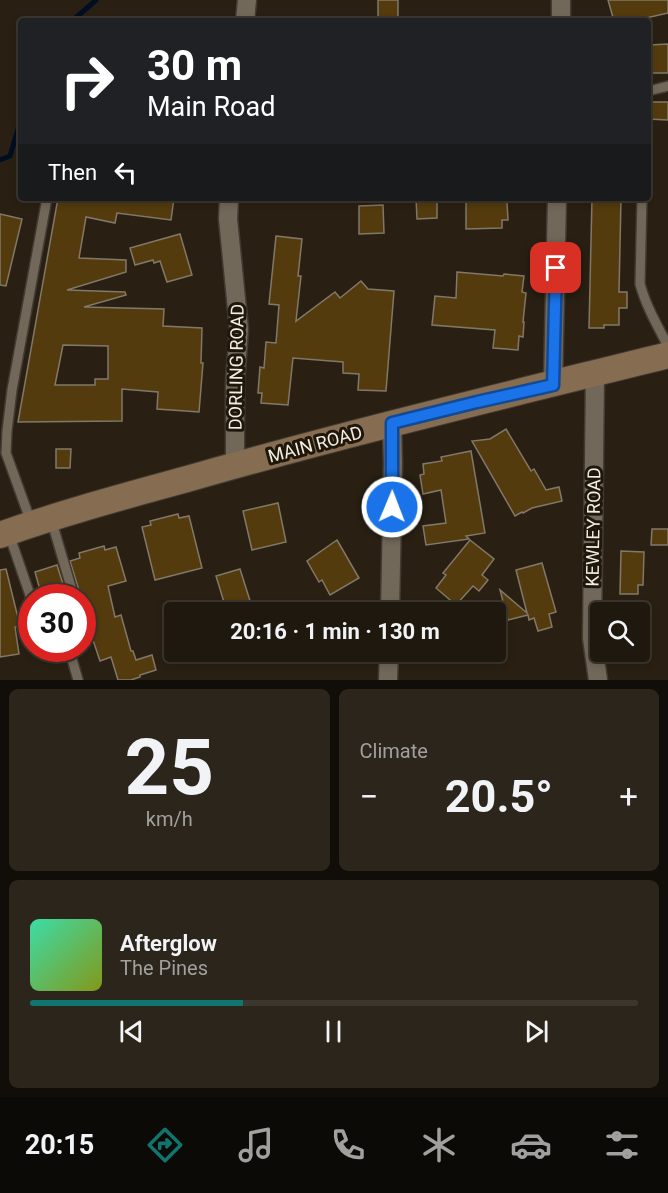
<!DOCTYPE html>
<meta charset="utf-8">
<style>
:root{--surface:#1f180e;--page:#2c251c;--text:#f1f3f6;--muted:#a1a09e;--line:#3c372e;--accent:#0f766e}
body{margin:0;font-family:Roboto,sans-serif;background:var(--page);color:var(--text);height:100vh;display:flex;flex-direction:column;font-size:22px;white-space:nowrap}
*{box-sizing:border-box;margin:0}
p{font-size:20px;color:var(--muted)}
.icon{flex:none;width:33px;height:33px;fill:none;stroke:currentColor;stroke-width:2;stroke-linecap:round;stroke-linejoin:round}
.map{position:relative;height:680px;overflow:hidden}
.panel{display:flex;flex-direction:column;gap:9px;padding:9px;background:#110d08;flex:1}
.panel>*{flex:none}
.banner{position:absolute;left:18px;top:18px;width:633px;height:183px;border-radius:6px;box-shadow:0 3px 9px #0003,0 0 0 2px var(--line);background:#202124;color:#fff;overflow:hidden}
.controls{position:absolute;left:590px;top:602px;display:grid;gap:12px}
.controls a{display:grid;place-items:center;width:60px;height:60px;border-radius:6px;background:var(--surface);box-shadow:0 3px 9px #0003,0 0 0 2px var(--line);font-size:30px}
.speed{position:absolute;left:18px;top:584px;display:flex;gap:12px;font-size:30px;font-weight:700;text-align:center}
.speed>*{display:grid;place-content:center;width:78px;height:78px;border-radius:50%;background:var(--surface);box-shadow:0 3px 9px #0003,0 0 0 2px var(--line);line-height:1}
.speed .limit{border:9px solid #d22;background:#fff;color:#111}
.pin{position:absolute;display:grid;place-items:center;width:51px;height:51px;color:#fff;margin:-26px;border-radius:12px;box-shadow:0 3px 9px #0006}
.me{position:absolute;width:66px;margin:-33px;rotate:1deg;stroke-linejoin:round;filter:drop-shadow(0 0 4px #0008)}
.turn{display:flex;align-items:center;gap:21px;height:126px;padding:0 30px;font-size:27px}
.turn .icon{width:78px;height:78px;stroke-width:2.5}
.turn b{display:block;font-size:42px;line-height:51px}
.then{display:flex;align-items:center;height:57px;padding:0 30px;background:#0003;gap:12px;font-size:22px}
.big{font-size:45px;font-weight:700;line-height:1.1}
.panel .widget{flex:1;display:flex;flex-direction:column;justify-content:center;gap:9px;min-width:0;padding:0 21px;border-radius:9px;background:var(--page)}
.panel .dial{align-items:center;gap:0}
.dial b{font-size:78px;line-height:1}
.song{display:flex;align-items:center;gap:18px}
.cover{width:72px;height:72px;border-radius:9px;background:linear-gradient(135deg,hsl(160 70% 55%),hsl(70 70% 35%))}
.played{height:6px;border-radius:3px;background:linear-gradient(90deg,var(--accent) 35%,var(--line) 35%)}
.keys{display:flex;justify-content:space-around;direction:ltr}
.heat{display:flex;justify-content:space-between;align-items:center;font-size:33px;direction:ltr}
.panel .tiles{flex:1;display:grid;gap:9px;grid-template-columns:1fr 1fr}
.widget:last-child{grid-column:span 2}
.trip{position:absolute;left:164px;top:602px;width:342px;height:60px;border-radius:6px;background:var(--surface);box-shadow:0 3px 9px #0003,0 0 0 2px var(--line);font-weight:700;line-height:60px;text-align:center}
.tab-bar{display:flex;height:96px;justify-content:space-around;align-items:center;background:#0c0a06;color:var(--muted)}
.tab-bar .icon{width:42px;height:42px}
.tab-bar .on{color:var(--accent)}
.tab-bar b{font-size:27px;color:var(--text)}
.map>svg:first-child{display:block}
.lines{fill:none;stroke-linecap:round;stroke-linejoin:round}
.stream{stroke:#000e22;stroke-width:5}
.building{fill:#533b0d;stroke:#827869;stroke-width:1.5;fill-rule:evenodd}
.service-casing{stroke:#433b33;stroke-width:12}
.minor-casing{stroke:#433b33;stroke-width:21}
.secondary-casing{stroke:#433b33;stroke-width:28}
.service{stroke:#726859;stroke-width:9}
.minor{stroke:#726859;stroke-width:18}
.secondary{stroke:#866d51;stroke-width:26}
.route-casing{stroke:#114b97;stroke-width:15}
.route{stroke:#1a73e8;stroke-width:10}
.labels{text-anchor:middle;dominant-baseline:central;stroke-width:6;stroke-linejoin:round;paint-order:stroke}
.street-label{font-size:18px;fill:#f3ede5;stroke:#1f170a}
</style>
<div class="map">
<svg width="668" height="680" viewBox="0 0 668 680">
<rect width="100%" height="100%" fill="#292013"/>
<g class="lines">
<g class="stream">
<path d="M 72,21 L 96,0"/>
<path d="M 0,160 L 10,156 L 21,119"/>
</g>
</g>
<g class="building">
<rect x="378" y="0" width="20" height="21"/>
<path d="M 608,0 L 668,0 L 668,13 L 633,21 L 614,21 Z"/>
<path d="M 668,44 L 668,73 L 651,73 L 650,45 Z"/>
<path d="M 648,102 L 668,102 L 668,120 L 648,119 Z"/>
<path d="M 58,198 L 174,198 L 171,220 L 117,213 L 115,223 L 86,217 L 79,258 L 126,260 L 126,272 L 67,290 L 125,292 L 126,295 L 84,307 L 164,309 L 163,326 L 202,328 L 201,363 L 203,363 L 199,412 L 157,409 L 158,392 L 122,389 L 122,421 L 18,422 ZM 63,345 L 108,346 L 108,379 L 95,379 L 95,385 L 55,385 Z"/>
<path d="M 416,198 L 437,198 L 437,218 L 417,219 Z"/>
<path d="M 472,198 L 502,198 L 502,202 L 507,202 L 508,220 L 502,220 L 502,228 L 466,229 L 466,200 L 472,200 Z"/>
<path d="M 592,198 L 621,198 L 619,292 L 627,292 L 627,308 L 619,308 L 619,325 L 604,325 L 604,328 L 589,328 Z"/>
<path d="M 383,205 L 384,233 L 359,234 L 359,206 Z"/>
<path d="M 0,214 L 22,219 L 6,286 L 0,285 Z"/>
<path d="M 180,234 L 192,275 L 167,282 L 160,261 L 154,263 L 153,260 L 135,265 L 130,248 Z"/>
<path d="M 276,236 L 302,239 L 298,276 L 301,276 L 296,321 L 335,292 L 340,298 L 361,281 L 368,289 L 394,291 L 386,391 L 358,390 L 359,374 L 343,373 L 343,362 L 293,358 L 288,405 L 261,403 L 262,393 L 258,393 L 260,367 L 264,368 L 266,342 L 276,343 L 279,305 L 269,304 Z"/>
<path d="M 457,272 L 503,276 L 504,274 L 524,276 L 522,292 L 526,293 L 523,322 L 524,322 L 523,337 L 519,336 L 518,350 L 493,348 L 495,330 L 432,325 L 435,296 L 456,298 Z"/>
<path d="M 506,429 L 531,471 L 534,469 L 546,490 L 559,487 L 562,501 L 532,508 L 523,513 L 522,512 L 515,516 L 472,441 L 490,439 Z"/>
<path d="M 56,449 L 71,449 L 70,468 L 56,468 Z"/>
<path d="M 471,451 L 485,533 L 466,536 L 469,539 L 426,545 L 423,526 L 446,523 L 441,490 L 423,494 L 420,475 L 424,474 L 423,464 L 442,461 L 441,457 Z"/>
<path d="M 278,503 L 286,542 L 252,550 L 243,511 Z"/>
<path d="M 178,514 L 179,518 L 189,516 L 202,568 L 155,580 L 142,527 L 151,525 L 150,521 Z"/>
<path d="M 652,529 L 668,529 L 668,545 L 651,545 Z"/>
<path d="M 337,540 L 359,578 L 330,595 L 322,580 L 319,582 L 307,561 Z"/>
<path d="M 470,540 L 494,559 L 482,575 L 488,580 L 479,591 L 473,586 L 456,605 L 436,588 L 446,575 L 443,573 Z"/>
<path d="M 104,546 L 105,550 L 116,547 L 126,581 L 108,586 L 115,617 L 121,615 L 131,651 L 133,651 L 136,660 L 152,655 L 156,670 L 140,675 L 140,677 L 131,680 L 118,680 L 111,657 L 100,661 L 91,634 L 82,597 L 81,597 L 70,561 L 80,558 L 79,553 Z"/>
<path d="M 621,551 L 644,552 L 643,585 L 638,585 L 638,594 L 620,594 Z"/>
<path d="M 542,563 L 556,612 L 549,614 L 552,627 L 538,631 L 534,618 L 529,620 L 528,615 L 508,620 L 500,590 L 527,613 L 516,570 Z"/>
<path d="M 57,565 L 67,597 L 42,597 L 35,572 Z"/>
<path d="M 6,569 L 20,626 L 15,627 L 19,654 L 0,657 L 0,570 Z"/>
<path d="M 240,569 L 252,607 L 235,612 L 227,612 L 216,576 Z"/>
</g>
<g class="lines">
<g class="service-casing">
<g id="service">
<path d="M 648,91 L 668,86"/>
<path d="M 642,198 L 640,284 C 646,306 657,325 668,346"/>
<path d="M 51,519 L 74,597"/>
<path d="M 31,522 L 6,453 L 7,431 L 12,390 L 47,198"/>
<path d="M 9,534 L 32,601"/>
<path d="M 57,648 L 72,659 L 78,680"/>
</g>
</g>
<g class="minor-casing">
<g id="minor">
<path d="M 245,21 L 247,0"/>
<path d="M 561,21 L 561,0"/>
<path d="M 229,198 L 228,219 L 239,329 L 235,382 L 235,465"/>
<path d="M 595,373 L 592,638 L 598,680"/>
<path d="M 553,385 L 557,198"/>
<path d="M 390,612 L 393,464 L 392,423"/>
<path d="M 388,680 L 389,651"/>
</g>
</g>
<g class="secondary-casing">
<path id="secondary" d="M 0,535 C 62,513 125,496 187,479 C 347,433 507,395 668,355"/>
</g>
<use href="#service" class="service"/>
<use href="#minor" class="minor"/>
<use href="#secondary" class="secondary"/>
</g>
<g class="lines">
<g class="route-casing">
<path id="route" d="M 392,507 L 392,423 L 477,402 L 553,385 L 556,268"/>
</g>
<use href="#route" class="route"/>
</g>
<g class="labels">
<g class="street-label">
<text transform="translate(236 367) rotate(-89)">DORLING ROAD</text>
<text transform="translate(315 444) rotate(-15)">MAIN ROAD</text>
<text transform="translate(593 527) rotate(-89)">KEWLEY ROAD</text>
</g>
</g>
</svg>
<div class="controls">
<a><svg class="icon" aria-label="search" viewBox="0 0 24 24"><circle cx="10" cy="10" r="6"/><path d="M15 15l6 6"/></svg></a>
</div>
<div class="speed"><div class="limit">30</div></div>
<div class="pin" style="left:556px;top:268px;background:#d93025"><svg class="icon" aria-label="arrive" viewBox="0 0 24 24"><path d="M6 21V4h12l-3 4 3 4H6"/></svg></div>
<svg class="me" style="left:392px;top:507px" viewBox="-20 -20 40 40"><circle r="17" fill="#1a73e8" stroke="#fff" stroke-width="3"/><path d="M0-11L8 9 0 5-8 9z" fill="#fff"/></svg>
<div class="trip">20:16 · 1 min · 130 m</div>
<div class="banner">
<div class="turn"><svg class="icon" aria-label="right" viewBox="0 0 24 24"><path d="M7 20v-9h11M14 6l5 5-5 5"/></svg><div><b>30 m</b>Main Road</div></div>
<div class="then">Then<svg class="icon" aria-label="left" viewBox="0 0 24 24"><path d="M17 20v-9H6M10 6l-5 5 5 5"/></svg></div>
</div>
</div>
<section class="panel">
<div class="tiles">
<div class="widget dial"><b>25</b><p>km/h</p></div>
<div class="widget"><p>Climate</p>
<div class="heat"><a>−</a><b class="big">20.5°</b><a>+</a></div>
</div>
<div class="widget">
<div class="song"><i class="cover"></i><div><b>Afterglow</b><p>The Pines</p></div></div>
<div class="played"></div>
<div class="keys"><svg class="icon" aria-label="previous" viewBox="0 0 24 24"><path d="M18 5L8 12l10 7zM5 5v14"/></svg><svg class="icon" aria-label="pause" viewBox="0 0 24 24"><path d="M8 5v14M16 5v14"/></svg><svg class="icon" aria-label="next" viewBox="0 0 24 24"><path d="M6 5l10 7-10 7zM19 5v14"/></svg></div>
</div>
</div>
</section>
<nav class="tab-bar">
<b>20:15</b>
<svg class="icon on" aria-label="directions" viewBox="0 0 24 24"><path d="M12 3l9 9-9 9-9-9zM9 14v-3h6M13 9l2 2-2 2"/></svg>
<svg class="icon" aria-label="music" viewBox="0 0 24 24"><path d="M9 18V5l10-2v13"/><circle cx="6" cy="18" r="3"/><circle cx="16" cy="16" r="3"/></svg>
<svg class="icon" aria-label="phone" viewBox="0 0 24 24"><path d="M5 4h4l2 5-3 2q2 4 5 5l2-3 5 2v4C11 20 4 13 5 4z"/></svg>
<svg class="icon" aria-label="climate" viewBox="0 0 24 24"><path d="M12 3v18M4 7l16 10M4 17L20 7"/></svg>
<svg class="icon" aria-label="car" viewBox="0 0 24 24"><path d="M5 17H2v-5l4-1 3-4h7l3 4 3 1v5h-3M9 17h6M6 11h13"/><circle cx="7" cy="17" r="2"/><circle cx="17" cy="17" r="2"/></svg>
<svg class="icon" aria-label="filters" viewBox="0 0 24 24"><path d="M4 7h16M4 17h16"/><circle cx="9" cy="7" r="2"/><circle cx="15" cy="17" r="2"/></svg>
</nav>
